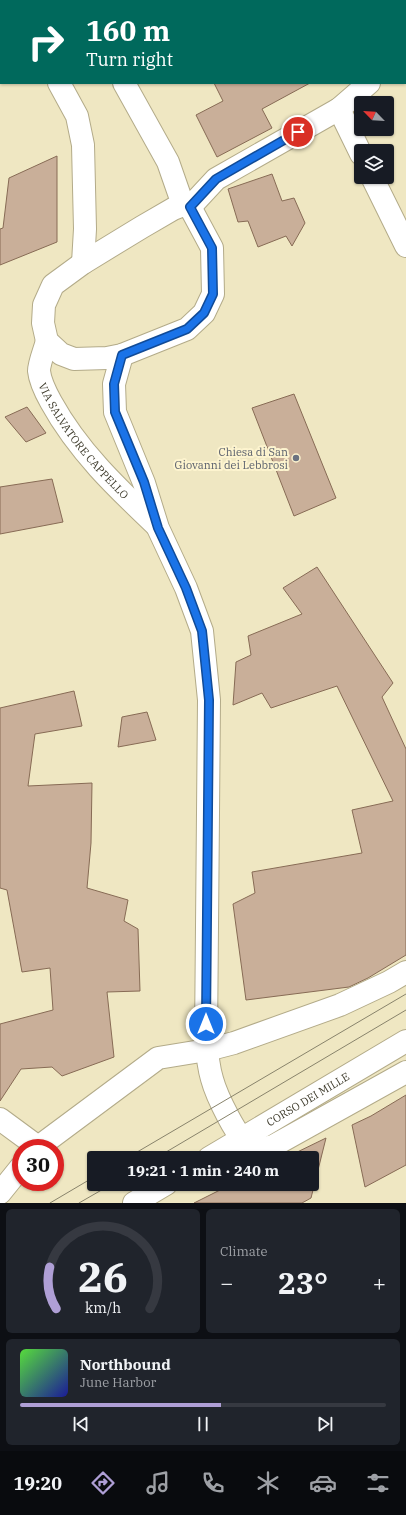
<!DOCTYPE html>
<meta charset="utf-8">
<style>
:root{--surface:#171b24;--page:#20242c;--text:#f1f3f6;--muted:#9ea1a6;--line:#363941;--accent:#af9fd6}
body{margin:0;font-family:"IBM Plex Serif",serif;background:var(--page);color:var(--text);height:100vh;display:flex;flex-direction:column;font-size:15px;white-space:nowrap}
*{box-sizing:border-box;margin:0}
p{font-size:13px;color:var(--muted)}
.icon{flex:none;width:22px;height:22px;fill:none;stroke:currentColor;stroke-width:2;stroke-linecap:round;stroke-linejoin:round}
.map{position:relative;height:1203px;overflow:hidden}
.drawer{display:flex;flex-direction:column;gap:6px;padding:6px;background:#0d0f14;flex:1}
.drawer>*{flex:none}
.guide{position:absolute;left:0px;top:0px;width:406px;height:84px;box-shadow:0 1px 3px #0004;background:#00695c;color:#fff;overflow:hidden}
.needle{width:26px;rotate:295deg}
.controls{position:absolute;left:354px;top:96px;display:grid;gap:8px}
.controls a{display:grid;place-items:center;width:40px;height:40px;border-radius:4px;background:var(--surface);box-shadow:0 1px 3px #0004;font-size:20px}
.speed{position:absolute;left:12px;top:1139px;display:flex;gap:8px;font-size:20px;font-weight:700;text-align:center}
.speed>*{display:grid;place-content:center;width:52px;height:52px;border-radius:50%;background:var(--surface);box-shadow:0 1px 3px #0004;line-height:1}
.speed .limit{border:6px solid #d22;background:#fff;color:#111}
.pin{position:absolute;display:grid;place-items:center;width:34px;height:34px;color:#fff;margin:-17px;border:2px solid #fff;border-radius:50%;box-shadow:0 1px 4px #0007}
.me{position:absolute;width:44px;margin:-22px;rotate:0deg;stroke-linejoin:round;filter:drop-shadow(0 0 3px #0008)}
.turn{display:flex;align-items:center;gap:14px;height:84px;padding:0 20px;font-size:18px}
.turn .icon{width:52px;height:52px;stroke-width:2.5}
.turn b{display:block;font-size:28px;line-height:34px}
.big{font-size:30px;font-weight:700;line-height:1.1}
.drawer .card{flex:1;display:flex;flex-direction:column;justify-content:center;gap:6px;min-width:0;padding:0 14px;border-radius:6px;background:var(--page)}
.drawer .dial{align-items:center;gap:0}
.dial svg{height:104px;overflow:visible;fill:none;stroke:var(--line);stroke-width:7;stroke-linecap:round;text-anchor:middle}
.dial text{fill:var(--text);stroke:none}
.song{display:flex;align-items:center;gap:12px}
.cover{width:48px;height:48px;border-radius:6px;background:linear-gradient(135deg,hsl(110 70% 55%),hsl(240 70% 35%))}
.played{height:4px;border-radius:2px;background:linear-gradient(90deg,var(--accent) 55%,var(--line) 55%)}
.keys{display:flex;justify-content:space-around;direction:ltr}
.heat{display:flex;justify-content:space-between;align-items:center;font-size:22px;direction:ltr}
.drawer .tiles{flex:1;display:grid;gap:6px;grid-template-columns:1fr 1fr}
.card:last-child{grid-column:span 2}
.trip{position:absolute;left:87px;top:1151px;width:232px;height:40px;border-radius:4px;background:var(--surface);box-shadow:0 1px 3px #0004;font-weight:700;line-height:40px;text-align:center}
.menu{display:flex;height:64px;justify-content:space-around;align-items:center;background:#090b0e;color:var(--muted)}
.menu .icon{width:28px;height:28px}
.menu .current{color:var(--accent)}
.menu b{font-size:18px;color:var(--text)}
.map>svg:first-child{display:block}
.building{fill:#c9af99;stroke:#876b55}
.lines{fill:none;stroke-linecap:round;stroke-linejoin:round}
.minor-casing{stroke:#b3ab89;stroke-width:24}
.minor{stroke:#fff;stroke-width:22}
.tram{stroke:#88836b;stroke-width:1}
.route-casing{stroke:#114b97;stroke-width:10}
.route{stroke:#1a73e8;stroke-width:7}
.worship-dot{fill:#6b7280;stroke:#fdf4cf;stroke-width:1.5}
.labels{text-anchor:middle;dominant-baseline:central;stroke-width:4;stroke-linejoin:round;paint-order:stroke}
.street-label{font-size:11px;fill:#3f3c2d;stroke:#fdf4cf}
.worship-label{font-size:11px;fill:#5b616d;stroke:#fdf4cf;text-anchor:end}
</style>
<div class="map">
<svg width="406" height="1203" viewBox="0 0 406 1203">
<rect width="100%" height="100%" fill="#efe7c2"/>
<g class="building">
<path d="M 214,83 L 310,83 L 262,109 L 272,128 L 217,157 L 196,115 L 223,101 Z"/>
<path d="M 57,156 L 57,242 L 0,265 L 0,229 L 3,228 L 9,178 Z"/>
<path d="M 272,174 L 282,201 L 294,198 L 305,223 L 292,246 L 286,236 L 258,247 L 248,221 L 238,222 L 228,189 Z"/>
<path d="M 294,394 L 336,498 L 294,516 L 252,408 Z"/>
<path d="M 27,407 L 46,433 L 26,442 L 5,417 Z"/>
<path d="M 52,479 L 63,522 L 0,534 L 0,487 Z"/>
<path d="M 317,567 L 393,683 L 382,697 L 406,749 L 406,955 L 368,978 L 349,987 L 246,1000 L 233,904 L 255,893 L 252,872 L 362,853 L 352,810 L 393,801 L 337,686 L 271,708 L 262,693 L 233,705 L 236,662 L 251,655 L 248,636 L 302,614 L 283,588 Z"/>
<path d="M 74,691 L 82,726 L 35,734 L 28,786 L 92,783 L 91,843 L 87,888 L 128,900 L 124,921 L 138,929 L 140,991 L 107,992 L 114,1057 L 62,1076 L 52,1067 L 21,1069 L 0,1101 L 0,1024 L 53,1010 L 50,968 L 22,972 L 7,890 L 0,888 L 0,708 Z"/>
<path d="M 147,712 L 156,740 L 118,747 L 122,717 Z"/>
<path d="M 406,1095 L 406,1165 L 365,1187 L 352,1125 L 371,1116 Z"/>
<path d="M 326,1138 L 311,1198 L 302,1203 L 194,1203 L 232,1184 L 312,1184 L 312,1158 L 285,1158 Z"/>
</g>
<g class="lines">
<g class="minor-casing">
<g id="minor">
<path d="M 11,0 L 12,1"/>
<path d="M 76,0 L 77,1"/>
<path d="M 405,40 L 406,39"/>
<path d="M 59,83 L 77,116 L 83,145 L 85,229 L 83,263"/>
<path d="M 124,83 L 168,162 L 183,205"/>
<path d="M 339,109 L 361,154"/>
<path d="M 372,177 L 406,246"/>
<path d="M 183,205 L 190,207 L 212,248 L 213,294 L 204,313 L 187,329 L 122,355 L 107,358 L 74,359 L 61,354 L 47,341 L 43,323 L 44,305 L 53,285 L 83,263 L 142,227 L 173,209 Z"/>
<path d="M 190,207 L 216,179 L 339,109 L 369,83"/>
<path id="s1" d="M 47,341 C 45,349 39,363 39,371 C 40,381 46,393 51,402 C 78,451 116,487 156,525"/>
<path d="M 122,355 L 114,384 L 115,412 L 144,483 L 158,528 L 186,588 L 202,631 L 209,700 L 206,1039 C 207,1053 208,1066 212,1079 C 216,1094 238,1142 252,1148 C 260,1150 266,1148 273,1146 L 406,1072"/>
<path d="M 0,1119 L 38,1147"/>
<path d="M 37,1148 L 158,1058 L 207,1050 L 234,1043 L 340,1005 L 389,982 L 406,972"/>
<path id="s2" d="M 209,1158 L 406,1041"/>
<path d="M 0,1193 L 21,1167"/>
<path d="M 134,1203 L 166,1184"/>
</g>
</g>
<use href="#minor" class="minor"/>
<g class="tram">
<path d="M 127,1158 L 406,994"/>
<path d="M 156,1158 L 406,1010"/>
<path d="M 50,1203 L 94,1177"/>
<path d="M 79,1203 L 112,1184"/>
</g>
</g>
<g class="lines">
<g class="route-casing">
<path id="route" d="M 206,1024 L 209,700 L 202,631 L 186,588 L 158,528 L 144,482 L 115,412 L 114,384 L 122,355 L 187,329 L 204,313 L 213,294 L 212,248 L 190,207 L 216,179 L 298,132"/>
</g>
<use href="#route" class="route"/>
</g>
<circle class="worship-dot" cx="296" cy="458" r="4"/>
<g class="labels">
<g class="street-label">
<text stroke="none"><textPath href="#s1" startOffset="115">VIA SALVATORE CAPPELLO</textPath></text>
<text stroke="none"><textPath href="#s2" startOffset="115">CORSO DEI MILLE</textPath></text>
</g>
<g class="worship-label">
<text x="288" y="452">Chiesa di San<tspan x="288" dy="13">Giovanni dei Lebbrosi</tspan></text>
</g>
</g>
</svg>
<div class="controls">
<a><svg class="needle" viewBox="-14 -14 28 28"><path d="M0-13l5 13h-10z" fill="#e53935"/><path d="M0 13l5-13h-10z" fill="#9ea1a6"/></svg></a>
<a><svg class="icon" aria-label="layers" viewBox="0 0 24 24"><path d="M12 4l9 5-9 5-9-5zM3 14l9 5 9-5"/></svg></a>
</div>
<div class="speed"><div class="limit">30</div></div>
<div class="pin" style="left:298px;top:132px;background:#d93025"><svg class="icon" aria-label="arrive" viewBox="0 0 24 24"><path d="M6 21V4h12l-3 4 3 4H6"/></svg></div>
<svg class="me" style="left:206px;top:1024px" viewBox="-20 -20 40 40"><circle r="17" fill="#1a73e8" stroke="#fff" stroke-width="3"/><path d="M0-11L8 9 0 5-8 9z" fill="#fff"/></svg>
<div class="trip">19:21 · 1 min · 240 m</div>
<div class="guide">
<div class="turn"><svg class="icon" aria-label="right" viewBox="0 0 24 24"><path d="M7 20v-9h11M14 6l5 5-5 5"/></svg><div><b>160 m</b>Turn right</div></div>
</div>
</div>
<section class="drawer">
<div class="tiles">
<div class="card dial"><svg viewBox="0 0 100 80">
<path d="M14 69A42 42 0 1 1 86 69"/>
<path d="M14 69A42 42 0 0 1 9 37" stroke="#af9fd6"/>
<text x="50" y="56" font-size="32" font-weight="700">26</text>
<text x="50" y="72" font-size="11">km/h</text>
</svg></div>
<div class="card"><p>Climate</p>
<div class="heat"><a>−</a><b class="big">23°</b><a>+</a></div>
</div>
<div class="card">
<div class="song"><i class="cover"></i><div><b>Northbound</b><p>June Harbor</p></div></div>
<div class="played"></div>
<div class="keys"><svg class="icon" aria-label="previous" viewBox="0 0 24 24"><path d="M18 5L8 12l10 7zM5 5v14"/></svg><svg class="icon" aria-label="pause" viewBox="0 0 24 24"><path d="M8 5v14M16 5v14"/></svg><svg class="icon" aria-label="next" viewBox="0 0 24 24"><path d="M6 5l10 7-10 7zM19 5v14"/></svg></div>
</div>
</div>
</section>
<nav class="menu">
<b>19:20</b>
<svg class="icon current" aria-label="directions" viewBox="0 0 24 24"><path d="M12 3l9 9-9 9-9-9zM9 14v-3h6M13 9l2 2-2 2"/></svg>
<svg class="icon" aria-label="music" viewBox="0 0 24 24"><path d="M9 18V5l10-2v13"/><circle cx="6" cy="18" r="3"/><circle cx="16" cy="16" r="3"/></svg>
<svg class="icon" aria-label="phone" viewBox="0 0 24 24"><path d="M5 4h4l2 5-3 2q2 4 5 5l2-3 5 2v4C11 20 4 13 5 4z"/></svg>
<svg class="icon" aria-label="climate" viewBox="0 0 24 24"><path d="M12 3v18M4 7l16 10M4 17L20 7"/></svg>
<svg class="icon" aria-label="car" viewBox="0 0 24 24"><path d="M5 17H2v-5l4-1 3-4h7l3 4 3 1v5h-3M9 17h6M6 11h13"/><circle cx="7" cy="17" r="2"/><circle cx="17" cy="17" r="2"/></svg>
<svg class="icon" aria-label="filters" viewBox="0 0 24 24"><path d="M4 7h16M4 17h16"/><circle cx="9" cy="7" r="2"/><circle cx="15" cy="17" r="2"/></svg>
</nav>
